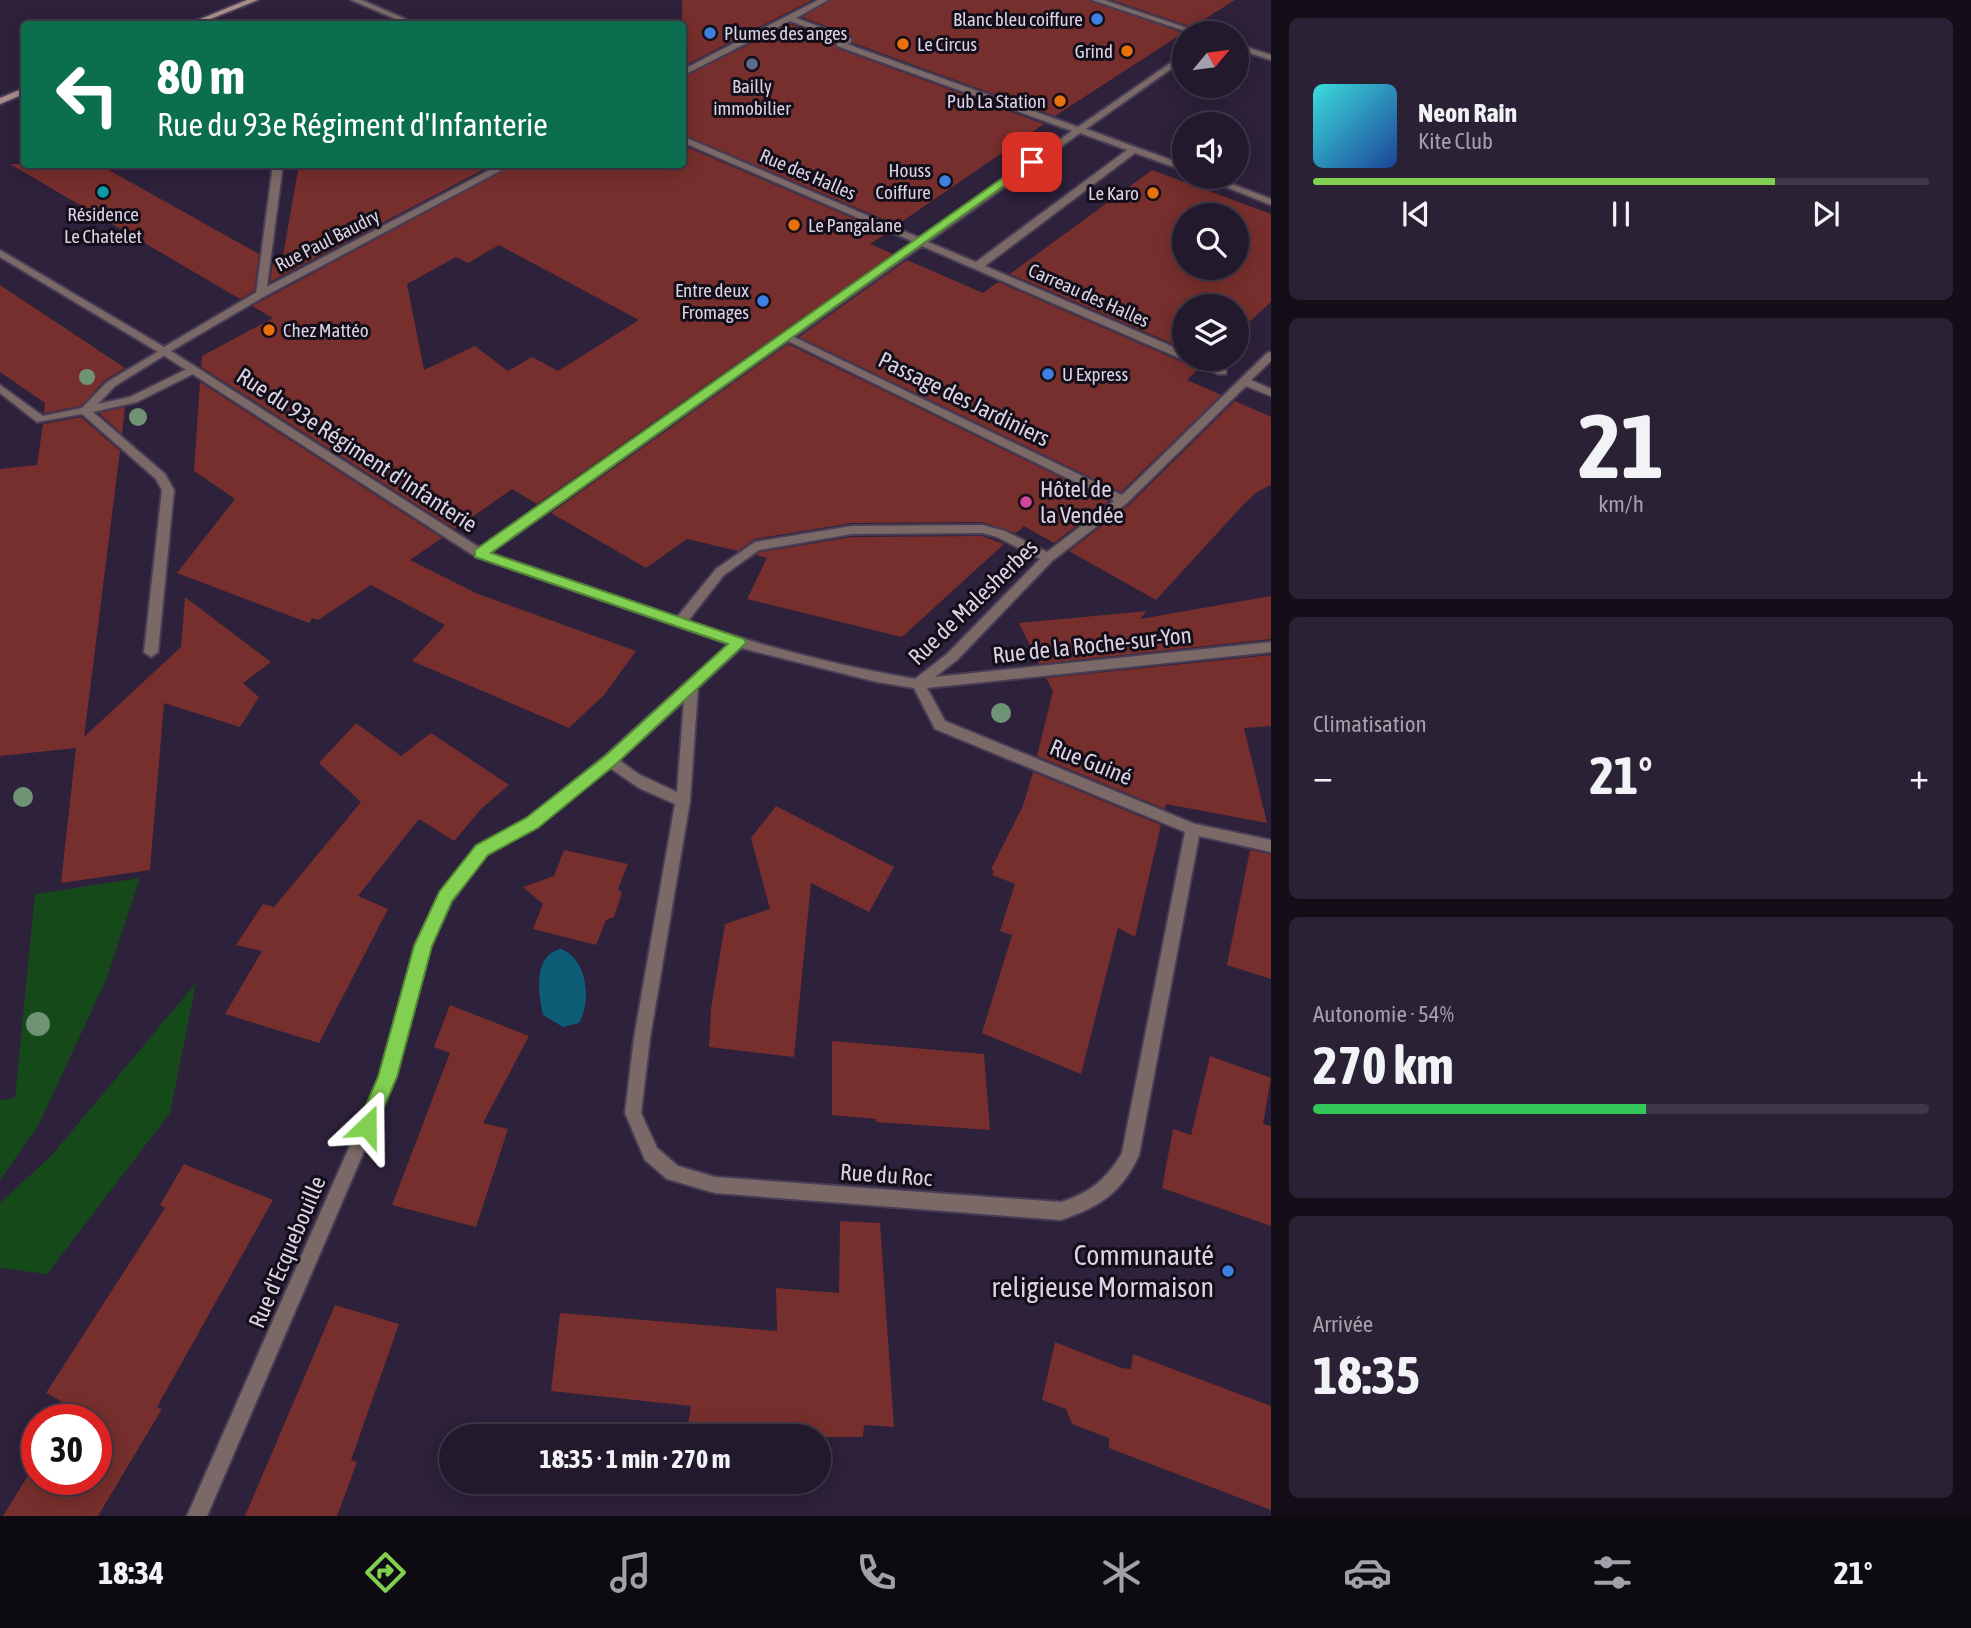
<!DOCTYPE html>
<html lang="fr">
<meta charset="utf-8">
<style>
:root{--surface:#22192c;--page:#2a2234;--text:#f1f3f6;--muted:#a2a0a9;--line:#3f3848;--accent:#81d051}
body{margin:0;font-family:"Asap Condensed",sans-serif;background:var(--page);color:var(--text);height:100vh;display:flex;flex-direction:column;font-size:26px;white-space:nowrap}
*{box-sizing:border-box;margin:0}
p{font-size:23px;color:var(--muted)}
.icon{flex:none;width:38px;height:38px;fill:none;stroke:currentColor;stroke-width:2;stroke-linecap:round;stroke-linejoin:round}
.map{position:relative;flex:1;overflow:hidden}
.panel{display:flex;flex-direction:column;gap:18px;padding:18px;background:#130e18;width:700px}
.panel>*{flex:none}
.hud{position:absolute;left:21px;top:21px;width:665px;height:147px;border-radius:7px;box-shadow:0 4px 18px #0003,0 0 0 2px var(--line);background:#0b6e4f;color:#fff;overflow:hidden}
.needle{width:46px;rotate:61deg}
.buttons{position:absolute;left:1172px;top:21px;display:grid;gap:14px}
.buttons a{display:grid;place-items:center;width:77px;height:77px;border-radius:50%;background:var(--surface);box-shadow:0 4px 18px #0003,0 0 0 2px var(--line);font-size:35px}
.speed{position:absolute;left:21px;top:1404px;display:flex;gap:14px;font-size:35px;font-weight:700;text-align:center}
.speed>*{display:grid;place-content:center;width:91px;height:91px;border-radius:50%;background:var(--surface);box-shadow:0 4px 18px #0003,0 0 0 2px var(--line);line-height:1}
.speed .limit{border:10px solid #d22;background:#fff;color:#111}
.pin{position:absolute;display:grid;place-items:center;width:60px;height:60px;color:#fff;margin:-30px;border-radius:14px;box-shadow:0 4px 10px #0006}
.me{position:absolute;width:77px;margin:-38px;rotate:23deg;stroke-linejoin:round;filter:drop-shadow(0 0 5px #0008)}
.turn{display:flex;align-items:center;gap:24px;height:147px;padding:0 21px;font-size:32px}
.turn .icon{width:91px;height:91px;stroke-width:2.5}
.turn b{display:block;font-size:49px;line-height:60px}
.big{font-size:52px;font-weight:700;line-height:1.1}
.panel .card{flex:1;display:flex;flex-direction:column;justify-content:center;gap:10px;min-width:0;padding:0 24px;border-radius:10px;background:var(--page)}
.panel .dial{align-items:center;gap:0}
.dial b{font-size:91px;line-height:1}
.song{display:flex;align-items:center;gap:21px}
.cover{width:84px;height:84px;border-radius:10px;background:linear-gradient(135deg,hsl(180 70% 55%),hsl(220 70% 35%))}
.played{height:7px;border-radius:4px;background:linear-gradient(90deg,var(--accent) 75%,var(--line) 75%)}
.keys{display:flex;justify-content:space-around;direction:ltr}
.heat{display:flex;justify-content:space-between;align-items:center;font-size:38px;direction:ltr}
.charge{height:10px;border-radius:5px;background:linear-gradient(90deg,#34c759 54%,var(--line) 0)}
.trip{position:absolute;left:439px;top:1424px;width:392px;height:70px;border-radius:35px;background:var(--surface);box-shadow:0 4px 18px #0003,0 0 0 2px var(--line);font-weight:700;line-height:70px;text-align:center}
.tabs{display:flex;height:112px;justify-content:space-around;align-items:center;background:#0e0a12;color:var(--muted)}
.tabs .icon{width:49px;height:49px}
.tabs .on{color:var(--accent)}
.tabs b{font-size:32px;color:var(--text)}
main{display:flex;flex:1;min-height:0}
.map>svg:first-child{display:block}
.green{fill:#154919}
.water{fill:#0e5d76}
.building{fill:#762f2c;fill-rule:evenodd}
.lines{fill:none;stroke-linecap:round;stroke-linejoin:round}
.lane-casing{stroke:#493d56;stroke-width:4}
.street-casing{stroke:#493d56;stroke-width:4}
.secondary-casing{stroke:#493d56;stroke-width:4}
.lane{fill:#7a6967;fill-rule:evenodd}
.street{fill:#7a6967;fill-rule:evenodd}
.secondary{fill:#a88e8b;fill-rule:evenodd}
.tree{fill:#6e9475}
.route{fill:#81d051;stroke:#548735;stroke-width:2}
.shop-dot{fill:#3f7fe0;stroke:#130e19;stroke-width:2.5}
.food-dot{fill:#e8710a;stroke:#130e19;stroke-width:2.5}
.service-dot{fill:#5c6f8a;stroke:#130e19;stroke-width:2.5}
.culture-dot{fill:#0f9aa8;stroke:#130e19;stroke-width:2.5}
.hotel-dot{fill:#d1479c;stroke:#130e19;stroke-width:2.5}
.labels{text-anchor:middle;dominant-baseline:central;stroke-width:6;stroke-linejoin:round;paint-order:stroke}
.far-poi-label{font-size:19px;fill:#dad3e4;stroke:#130e19;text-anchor:end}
.far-street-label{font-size:19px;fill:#dad3e4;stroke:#130e19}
.street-label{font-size:23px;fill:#dad3e4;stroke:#130e19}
.poi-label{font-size:23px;fill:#dad3e4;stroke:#130e19;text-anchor:start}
.near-poi-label{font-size:28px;fill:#dad3e4;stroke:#130e19;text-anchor:end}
</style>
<main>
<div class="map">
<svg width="1271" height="1516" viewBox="0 0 1271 1516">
<rect width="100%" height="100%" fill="#2d213b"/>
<g class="green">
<path d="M 140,878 L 106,980 L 38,1126 L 0,1180 L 0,1100 L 15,1098 L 35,894 Z"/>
<path d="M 196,983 L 170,1113 L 47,1274 L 0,1268 L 0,1203 L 51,1156 Z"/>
</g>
<path class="water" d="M 561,949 C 587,959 592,1000 579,1023 L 563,1027 L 543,1015 C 538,993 533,955 561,949 Z"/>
<g class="building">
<path d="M 682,0 L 812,0 L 682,67 Z"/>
<path d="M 830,0 L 1089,0 L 1183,33 L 1055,116 L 853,43 L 852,36 L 802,17 Z"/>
<path d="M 1112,0 L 1235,0 L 1192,27 Z"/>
<path d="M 790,24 L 835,41 L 836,48 L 1044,124 L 897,225 L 682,134 L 682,78 Z"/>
<path d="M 682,145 L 887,233 L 870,244 L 893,254 L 537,504 L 512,489 L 455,529 L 201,367 L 202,356 L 273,318 L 252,306 L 516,164 L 682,164 ZM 499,245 L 639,320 L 558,371 L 532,357 L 508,371 L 475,346 L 424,370 L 407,284 L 456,257 L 468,263 Z"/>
<path d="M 10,164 L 98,164 L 259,254 L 254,291 L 240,299 Z"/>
<path d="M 299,164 L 494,164 L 270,282 L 273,262 L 281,267 Z"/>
<path d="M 1152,170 L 1271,214 L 1271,302 L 1237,333 L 1237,306 L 1185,306 L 1185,349 L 1010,274 ZM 1185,215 L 1237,215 L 1237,268 L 1185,268 Z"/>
<path d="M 907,260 L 983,293 L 998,282 L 1198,369 L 1187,380 L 1221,395 L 1121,492 L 799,337 Z"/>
<path d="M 0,285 L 71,332 L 125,368 L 105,380 L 81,406 L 44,413 L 45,403 L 0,372 Z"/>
<path d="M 788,344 L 1109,501 L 1054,543 L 1024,526 L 1016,533 L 982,522 L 852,523 L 755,539 L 738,551 L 687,539 L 646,568 L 551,513 Z"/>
<path d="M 200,382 L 442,538 L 410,560 L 478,594 L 636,651 L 604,695 L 569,728 L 412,661 L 445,625 L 371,585 L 318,620 L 312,618 L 309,623 L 177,573 L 235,499 L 194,471 Z"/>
<path d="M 1235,401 L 1271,417 L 1271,485 L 1257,492 L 1244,504 L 1156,600 L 1069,551 L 1129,505 Z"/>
<path d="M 125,407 L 122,434 L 99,413 Z"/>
<path d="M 81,417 L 120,451 L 84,737 L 181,647 L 185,597 L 271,662 L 243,683 L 259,697 L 240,727 L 164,703 L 150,870 L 61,883 L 76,748 L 0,756 L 0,469 L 37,465 L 43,424 Z"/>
<path d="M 982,536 L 1004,544 L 902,637 L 747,599 L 767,558 L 756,555 L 760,552 L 852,537 Z"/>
<path d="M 1271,596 L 1271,639 L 1039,664 L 1019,623 L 1147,611 L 1140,619 Z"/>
<path d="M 1271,655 L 1271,726 L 1244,728 L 1267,823 L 1166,804 L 1165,809 L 1037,756 L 1053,691 L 1046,678 Z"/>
<path d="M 356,723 L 401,756 L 431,733 L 509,785 L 482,808 L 454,841 L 419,819 L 358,896 L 388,909 L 319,1043 L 225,1014 L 262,951 L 236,945 L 263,904 L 274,907 L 361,802 L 319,763 Z"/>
<path d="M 1033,772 L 1161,825 L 1135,937 L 1118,928 L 1081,1074 L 982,1033 L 1012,935 L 1000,931 L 1015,884 L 992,875 L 994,871 L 991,869 L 1023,806 Z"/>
<path d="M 776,806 L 894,867 L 869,912 L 811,883 L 794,1057 L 709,1047 L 711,1009 L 725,924 L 770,909 L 751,838 Z"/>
<path d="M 564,850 L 628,864 L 618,889 L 622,893 L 614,917 L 606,920 L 596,945 L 533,929 L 543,904 L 523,887 L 554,876 Z"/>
<path d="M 1250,850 L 1271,854 L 1271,979 L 1227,965 Z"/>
<path d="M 450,1005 L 529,1036 L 483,1123 L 508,1129 L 476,1227 L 392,1205 L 450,1053 L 434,1047 Z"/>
<path d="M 832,1041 L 984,1054 L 990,1130 L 876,1122 L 876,1119 L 832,1115 Z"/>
<path d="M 1210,1056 L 1271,1078 L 1263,1124 L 1271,1126 L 1271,1226 L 1162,1188 L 1173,1129 L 1191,1135 Z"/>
<path d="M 184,1164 L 273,1200 L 157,1407 L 162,1409 L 98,1516 L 3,1516 L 37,1461 L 37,1479 L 96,1479 L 96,1419 L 62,1419 L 70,1406 L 46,1393 L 165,1208 L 160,1205 Z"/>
<path d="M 840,1221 L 880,1223 L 894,1427 L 864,1425 L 863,1437 L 686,1437 L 691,1406 L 551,1391 L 560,1313 L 777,1331 L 776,1288 L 839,1293 Z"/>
<path d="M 335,1305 L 399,1324 L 351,1460 L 357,1462 L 337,1516 L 245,1516 Z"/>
<path d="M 1055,1342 L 1121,1368 L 1131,1369 L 1133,1354 L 1271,1406 L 1271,1510 L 1109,1448 L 1109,1438 L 1072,1424 L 1066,1409 L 1042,1400 Z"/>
</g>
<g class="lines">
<g class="lane-casing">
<g id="lane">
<path d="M 273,164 L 283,164 L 266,294 L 261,297 L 256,294 Z"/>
<path d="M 164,348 L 169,351 L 168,353 L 115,386 L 98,404 L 130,397 L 189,368 L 197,368 L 197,372 L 137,402 L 93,412 L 165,474 L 174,490 L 158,652 L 151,657 L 144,652 L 162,490 L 156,479 L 82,414 L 37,422 L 0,393 L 0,385 L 43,416 L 82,408 L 107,382 Z"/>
</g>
</g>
<g class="street-casing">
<g id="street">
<path d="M 351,0 L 362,0 L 417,24 L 407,24 Z"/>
<path d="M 818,0 L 828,0 L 796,18 L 851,38 L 851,42 L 847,44 L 1078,127 L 1185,53 L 1185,59 L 1086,129 L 1185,165 L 1185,171 L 1135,153 L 985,266 L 1185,352 L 1185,359 L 1199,359 L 1226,370 L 1226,374 L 1218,374 L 1186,361 L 922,246 L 794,337 L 1122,495 L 1267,353 L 1271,352 L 1271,361 L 1251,380 L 1271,389 L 1271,396 L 1246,386 L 1127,503 L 1052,561 L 957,660 L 935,677 L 1271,642 L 1271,652 L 927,688 L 945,721 L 1195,824 L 1271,840 L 1271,852 L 1199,836 L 1139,1155 C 1122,1193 1099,1207 1061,1220 L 715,1193 L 667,1179 L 645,1160 L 625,1113 L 634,1038 L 675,804 L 639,788 L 610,768 L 537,827 L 487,854 L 452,901 L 431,945 L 396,1077 L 207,1516 L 187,1516 L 380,1077 L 415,945 L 441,893 L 477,846 L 527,819 L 605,756 L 729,644 L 476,557 L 160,353 L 0,257 L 0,250 L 164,347 L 257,292 L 501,164 L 513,164 L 265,296 L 171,351 L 480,548 L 914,242 L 682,142 L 682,136 L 920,238 L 1072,131 L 837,46 L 837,42 L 841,40 L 790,21 L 682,76 L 682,70 ZM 1080,133 L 1127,150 L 976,262 L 928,242 ZM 788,341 L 1114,501 L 1047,552 L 1005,531 L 982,525 L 852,526 L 755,542 L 716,569 L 677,617 L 490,553 ZM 982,533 L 997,537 L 1040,559 L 947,654 L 915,679 C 838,666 762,646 688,621 L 724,575 L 759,550 L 852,534 ZM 741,648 L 877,682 L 914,688 L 935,729 L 1185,832 L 1122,1153 C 1107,1179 1090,1193 1061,1202 L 715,1177 L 678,1166 L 657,1148 L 641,1113 L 650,1038 L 690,801 L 698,688 ZM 684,701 L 677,792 L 640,775 L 619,760 Z"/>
<path d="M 1092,0 L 1104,0 L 1202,33 L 1191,33 Z"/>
<path d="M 1237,44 L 1271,55 L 1271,60 L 1237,49 Z"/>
<path d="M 1201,177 L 1214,177 L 1271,199 L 1271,205 Z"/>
</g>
</g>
<g class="secondary-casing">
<g id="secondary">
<path d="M 247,0 L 258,0 L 198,24 L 188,24 Z"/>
<path d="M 24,88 L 24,94 L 0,104 L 0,98 Z"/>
</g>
</g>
<use href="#lane" class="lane"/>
<use href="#street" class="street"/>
<use href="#secondary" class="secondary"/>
</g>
<g class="tree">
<circle cx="87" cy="377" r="8"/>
<circle cx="138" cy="417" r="9"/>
<circle cx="1001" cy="713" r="10"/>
<circle cx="23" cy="797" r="10"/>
<circle cx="38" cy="1024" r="12"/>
</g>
<path class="route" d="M 1028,160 L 1037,162 L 491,553 L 744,639 L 746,643 L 616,764 L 538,828 L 488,855 L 464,886 L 452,901 L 432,946 L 397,1077 L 373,1132 L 367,1135 L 360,1132 L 357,1126 L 378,1077 L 414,946 L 439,892 L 476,845 L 526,818 L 605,756 L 728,644 L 475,557 L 475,550 Z"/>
<g class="shop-dot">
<circle cx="1097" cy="19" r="7"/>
<circle cx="710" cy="33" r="7"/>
<circle cx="945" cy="181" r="7"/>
<circle cx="763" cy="301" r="7"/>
<circle cx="1048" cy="374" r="7"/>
<circle cx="1228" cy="1271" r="7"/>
</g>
<g class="food-dot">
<circle cx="903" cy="44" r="7"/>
<circle cx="1127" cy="51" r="7"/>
<circle cx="1060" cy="101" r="7"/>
<circle cx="1153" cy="193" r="7"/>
<circle cx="794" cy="225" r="7"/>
<circle cx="269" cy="330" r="7"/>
</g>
<circle class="service-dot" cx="752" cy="64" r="7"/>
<circle class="culture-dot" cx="103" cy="192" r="7"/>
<circle class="hotel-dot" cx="1026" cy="502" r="7"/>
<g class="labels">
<g class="far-poi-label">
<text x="1083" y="19">Blanc bleu coiffure</text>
<text x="724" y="33" text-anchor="start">Plumes des anges</text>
<text x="917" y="44" text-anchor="start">Le Circus</text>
<text x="1113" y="51">Grind</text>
<text x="752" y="86" text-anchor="middle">Bailly<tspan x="752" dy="22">immobilier</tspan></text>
<text x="1046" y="101">Pub La Station</text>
<text x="931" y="170">Houss<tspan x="931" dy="22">Coiffure</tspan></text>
<text x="1139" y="193">Le Karo</text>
<text x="103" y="214" text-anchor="middle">Résidence<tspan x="103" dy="22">Le Chatelet</tspan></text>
<text x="808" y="225" text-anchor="start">Le Pangalane</text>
<text x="749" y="290">Entre deux<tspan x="749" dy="22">Fromages</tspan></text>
<text x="283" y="330" text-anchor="start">Chez Mattéo</text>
<text x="1062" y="374" text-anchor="start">U Express</text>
</g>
<g class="far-street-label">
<text transform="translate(808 174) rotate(23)">Rue des Halles</text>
<text transform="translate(327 240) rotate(-27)">Rue Paul Baudry</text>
<text transform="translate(1089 295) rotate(24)">Carreau des Halles</text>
</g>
<g class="street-label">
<text transform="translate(964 399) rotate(26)">Passage des Jardiniers</text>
<text transform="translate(357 450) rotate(33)">Rue du 93e Régiment d'Infanterie</text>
<text transform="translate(973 602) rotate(-44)">Rue de Malesherbes</text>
<text transform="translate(1092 645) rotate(-6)">Rue de la Roche-sur-Yon</text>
<text transform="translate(1091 762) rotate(22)">Rue Guiné</text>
<text transform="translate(886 1175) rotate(4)">Rue du Roc</text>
<text transform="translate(287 1252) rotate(-67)">Rue d'Ecquebouille</text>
</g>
<g class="poi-label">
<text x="1040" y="489">Hôtel de<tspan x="1040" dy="26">la Vendée</tspan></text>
</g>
<g class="near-poi-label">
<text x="1214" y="1255">Communauté<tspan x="1214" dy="32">religieuse Mormaison</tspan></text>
</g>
</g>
</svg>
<div class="buttons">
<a><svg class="needle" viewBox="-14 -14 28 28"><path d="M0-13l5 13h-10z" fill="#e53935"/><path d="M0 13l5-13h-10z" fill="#a2a0a9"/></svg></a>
<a><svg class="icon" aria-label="sound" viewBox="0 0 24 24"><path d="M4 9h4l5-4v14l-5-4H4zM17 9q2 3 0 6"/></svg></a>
<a><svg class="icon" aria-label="search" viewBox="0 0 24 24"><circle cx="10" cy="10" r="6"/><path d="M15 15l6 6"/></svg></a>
<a><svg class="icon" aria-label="layers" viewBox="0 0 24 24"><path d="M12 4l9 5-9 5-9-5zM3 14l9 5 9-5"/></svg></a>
</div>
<div class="speed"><div class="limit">30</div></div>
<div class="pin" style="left:1032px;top:162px;background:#d93025"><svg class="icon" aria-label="arrive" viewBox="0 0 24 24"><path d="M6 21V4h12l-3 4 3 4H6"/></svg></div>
<svg class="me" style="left:367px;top:1126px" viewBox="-20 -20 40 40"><path d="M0-17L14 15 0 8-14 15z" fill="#81d051" stroke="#fff" stroke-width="4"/></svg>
<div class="trip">18:35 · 1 min · 270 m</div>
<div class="hud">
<div class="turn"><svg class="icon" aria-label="left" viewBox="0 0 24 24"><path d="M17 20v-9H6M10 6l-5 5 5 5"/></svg><div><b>80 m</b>Rue du 93e Régiment d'Infanterie</div></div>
</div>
</div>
<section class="panel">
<div class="card">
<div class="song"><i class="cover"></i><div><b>Neon Rain</b><p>Kite Club</p></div></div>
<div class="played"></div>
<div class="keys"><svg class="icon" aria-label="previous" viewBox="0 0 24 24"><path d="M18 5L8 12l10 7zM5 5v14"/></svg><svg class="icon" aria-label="pause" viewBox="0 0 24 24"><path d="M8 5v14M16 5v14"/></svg><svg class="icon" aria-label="next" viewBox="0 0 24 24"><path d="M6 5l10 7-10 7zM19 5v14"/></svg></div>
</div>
<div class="card dial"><b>21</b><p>km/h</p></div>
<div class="card"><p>Climatisation</p>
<div class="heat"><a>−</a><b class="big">21°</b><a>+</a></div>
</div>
<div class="card"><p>Autonomie · 54%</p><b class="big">270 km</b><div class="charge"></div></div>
<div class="card"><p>Arrivée</p><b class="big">18:35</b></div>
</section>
</main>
<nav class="tabs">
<b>18:34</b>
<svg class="icon on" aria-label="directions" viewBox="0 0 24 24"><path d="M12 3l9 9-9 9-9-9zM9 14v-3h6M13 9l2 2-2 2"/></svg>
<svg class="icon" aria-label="music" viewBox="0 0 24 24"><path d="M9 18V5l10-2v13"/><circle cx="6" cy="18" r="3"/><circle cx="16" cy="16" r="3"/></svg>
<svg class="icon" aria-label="phone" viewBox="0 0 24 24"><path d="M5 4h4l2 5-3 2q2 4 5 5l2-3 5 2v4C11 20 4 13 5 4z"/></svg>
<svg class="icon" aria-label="climate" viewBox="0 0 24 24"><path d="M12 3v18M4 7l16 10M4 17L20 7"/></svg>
<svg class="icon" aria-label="car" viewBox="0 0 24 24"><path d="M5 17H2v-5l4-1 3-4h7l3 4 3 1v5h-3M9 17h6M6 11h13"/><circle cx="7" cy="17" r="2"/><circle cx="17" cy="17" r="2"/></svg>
<svg class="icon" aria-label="filters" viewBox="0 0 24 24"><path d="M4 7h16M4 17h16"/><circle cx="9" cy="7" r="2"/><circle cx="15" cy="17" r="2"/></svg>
<b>21°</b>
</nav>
